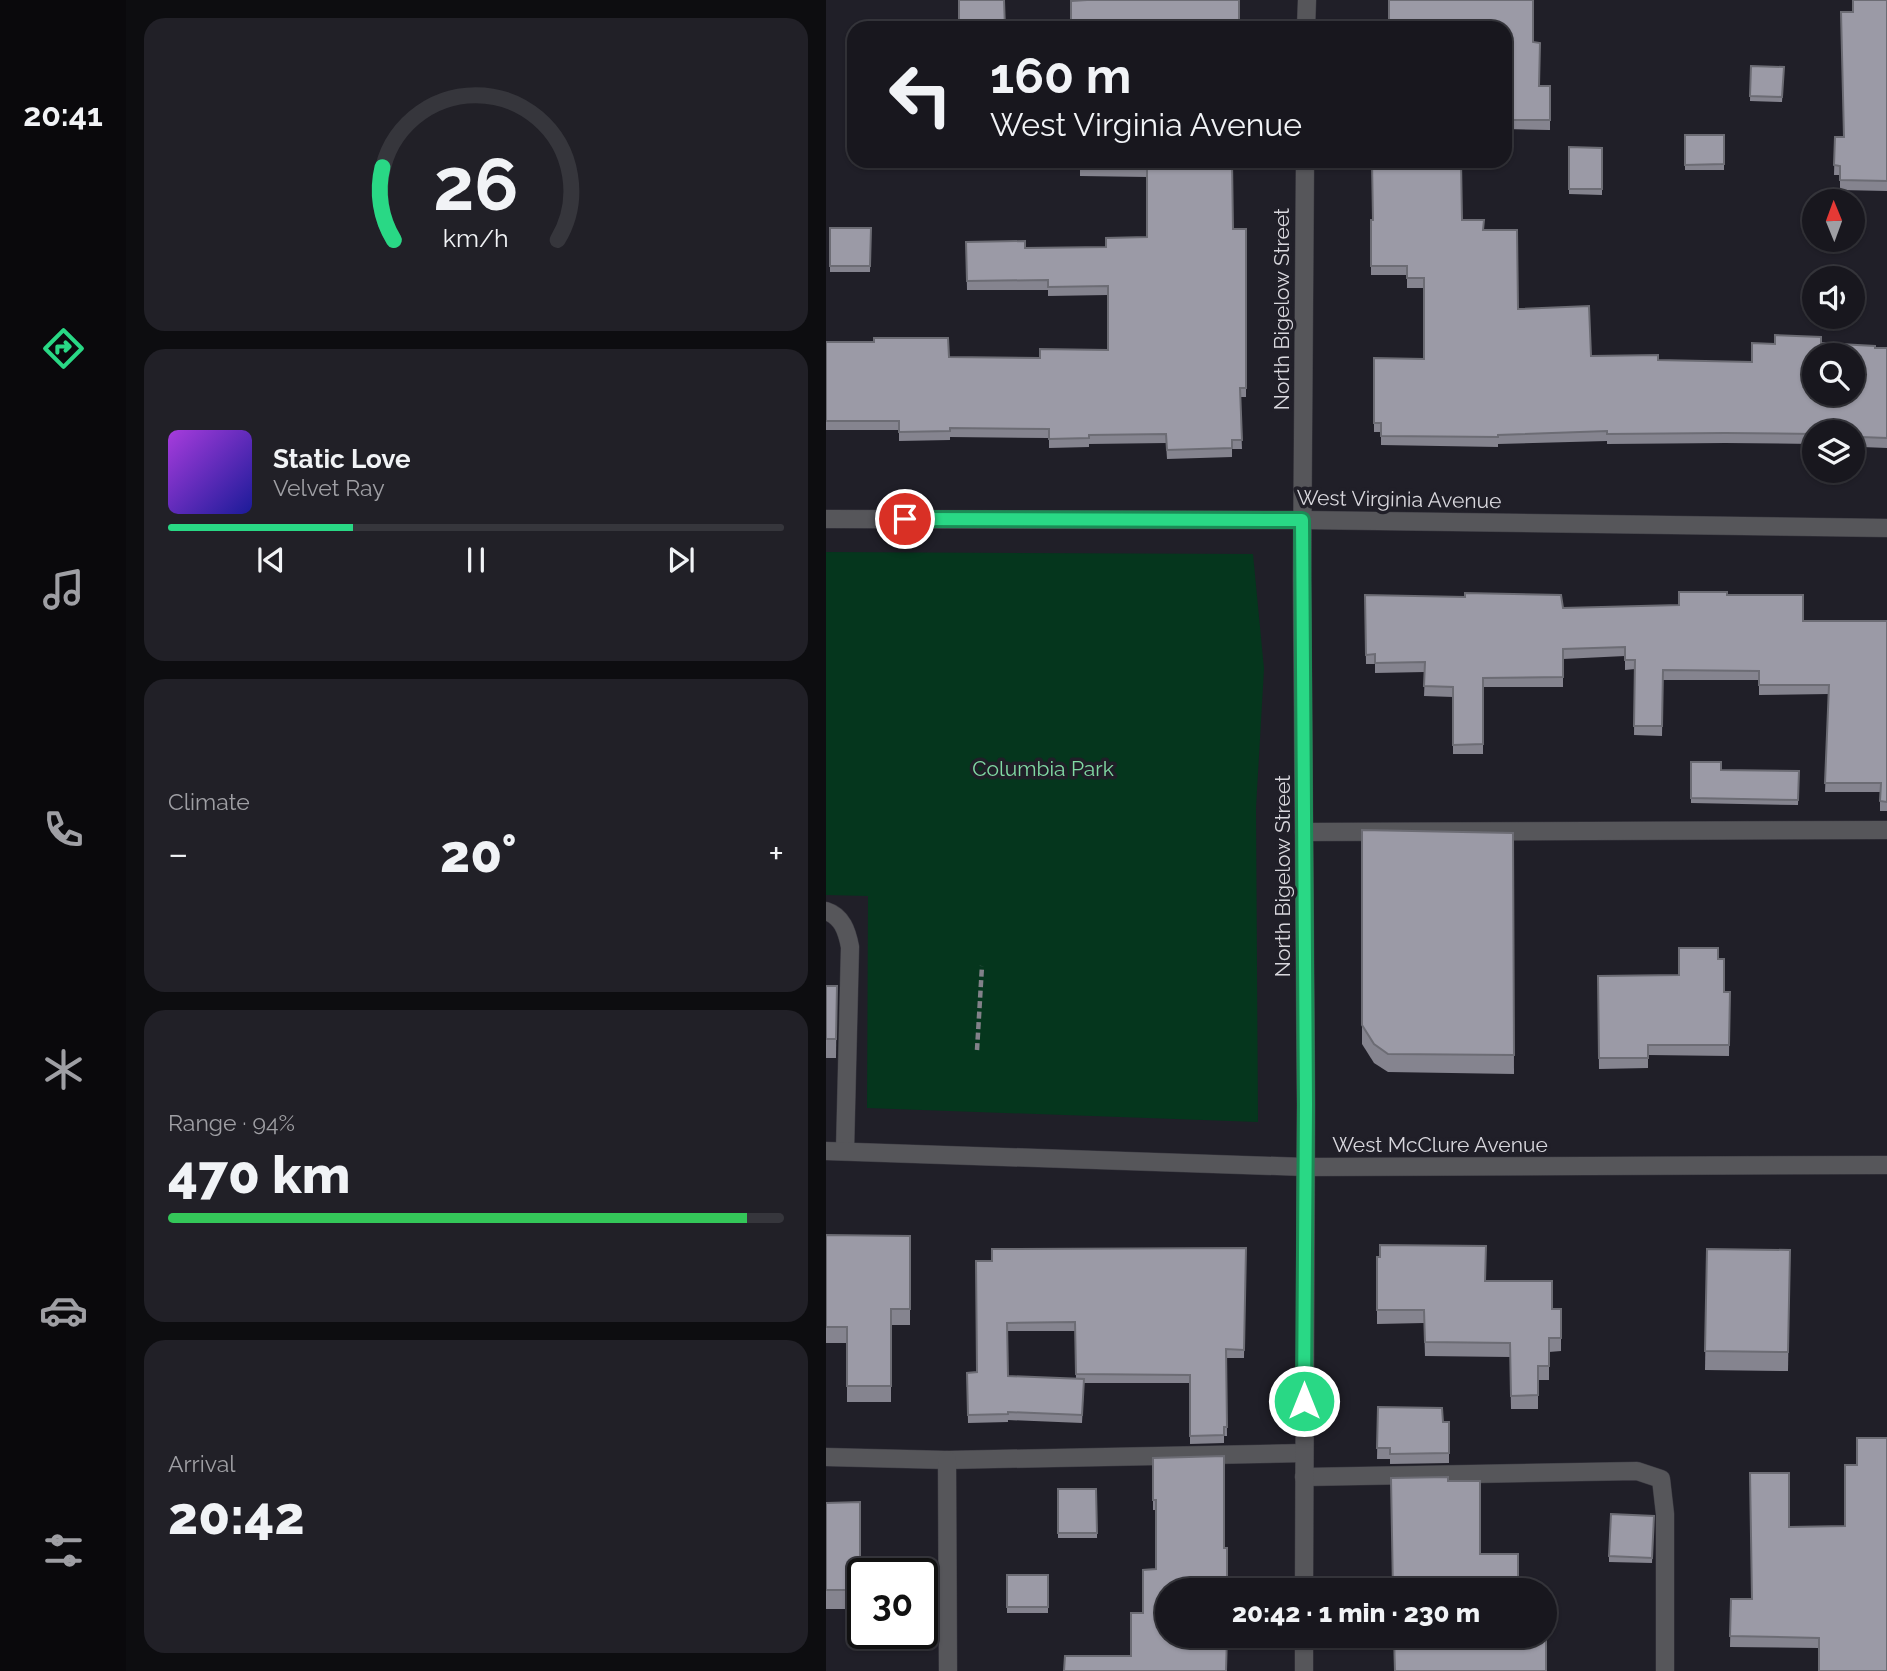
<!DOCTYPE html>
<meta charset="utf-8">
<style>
:root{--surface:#18171e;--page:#212027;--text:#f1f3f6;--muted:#9f9fa4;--line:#36363c;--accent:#29d885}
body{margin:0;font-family:Raleway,sans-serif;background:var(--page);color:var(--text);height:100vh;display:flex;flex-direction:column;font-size:26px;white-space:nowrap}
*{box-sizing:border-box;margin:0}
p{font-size:23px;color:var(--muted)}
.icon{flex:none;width:38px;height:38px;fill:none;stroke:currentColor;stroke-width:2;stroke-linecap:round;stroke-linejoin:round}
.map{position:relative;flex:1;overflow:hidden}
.panel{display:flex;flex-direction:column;gap:18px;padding:18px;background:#0d0d10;width:700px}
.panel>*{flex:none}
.top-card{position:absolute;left:21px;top:21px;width:665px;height:147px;border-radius:21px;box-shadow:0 2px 5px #0004,0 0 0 2px var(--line);background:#18171e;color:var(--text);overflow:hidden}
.needle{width:46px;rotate:359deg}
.controls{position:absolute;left:976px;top:189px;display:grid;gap:14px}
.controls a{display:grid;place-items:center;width:63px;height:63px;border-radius:50%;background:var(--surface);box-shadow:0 2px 5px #0004,0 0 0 2px var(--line);font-size:35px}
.speed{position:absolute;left:21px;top:1558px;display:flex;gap:14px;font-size:35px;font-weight:700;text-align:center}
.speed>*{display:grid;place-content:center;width:91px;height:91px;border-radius:50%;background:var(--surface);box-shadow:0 2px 5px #0004,0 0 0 2px var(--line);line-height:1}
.speed .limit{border:4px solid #111;border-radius:10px;background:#fff;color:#111}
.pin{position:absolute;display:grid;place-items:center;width:60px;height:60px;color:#fff;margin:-30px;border:4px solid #fff;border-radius:50%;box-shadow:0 2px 7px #0007}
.me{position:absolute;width:77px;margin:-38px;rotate:0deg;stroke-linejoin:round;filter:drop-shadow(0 0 5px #0008)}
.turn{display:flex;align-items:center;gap:24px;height:147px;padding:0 28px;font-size:32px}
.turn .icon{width:91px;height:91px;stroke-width:2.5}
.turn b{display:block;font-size:49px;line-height:60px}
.big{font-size:52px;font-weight:800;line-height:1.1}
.panel .widget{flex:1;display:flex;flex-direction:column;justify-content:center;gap:10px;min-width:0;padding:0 24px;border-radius:21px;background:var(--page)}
.panel .dial{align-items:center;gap:0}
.dial svg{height:182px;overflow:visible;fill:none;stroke:var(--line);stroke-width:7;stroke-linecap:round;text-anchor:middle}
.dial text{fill:var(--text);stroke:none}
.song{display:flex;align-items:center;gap:21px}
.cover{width:84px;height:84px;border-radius:10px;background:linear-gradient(135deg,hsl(280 70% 55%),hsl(240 70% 35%))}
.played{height:7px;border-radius:4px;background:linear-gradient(90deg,var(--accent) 30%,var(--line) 30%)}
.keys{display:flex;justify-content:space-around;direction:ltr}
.heat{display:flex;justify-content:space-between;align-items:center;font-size:38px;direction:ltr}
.charge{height:10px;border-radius:5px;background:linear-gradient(90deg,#34c759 94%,var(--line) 0)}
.trip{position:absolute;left:329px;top:1578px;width:402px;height:70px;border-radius:35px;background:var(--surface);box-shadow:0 2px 5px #0004,0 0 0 2px var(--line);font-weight:800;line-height:70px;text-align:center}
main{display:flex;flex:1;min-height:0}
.tabs{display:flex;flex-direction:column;width:126px;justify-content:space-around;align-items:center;background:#0a090c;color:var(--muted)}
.tabs .icon{width:49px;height:49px}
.tabs .selected{color:var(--accent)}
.tabs b{font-size:32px;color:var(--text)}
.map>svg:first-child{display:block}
.green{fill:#05361d}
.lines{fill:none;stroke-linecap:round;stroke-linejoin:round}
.service-casing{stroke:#3a3941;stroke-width:19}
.minor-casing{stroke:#3a3941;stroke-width:19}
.tertiary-casing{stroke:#3a3941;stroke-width:19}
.path{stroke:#828189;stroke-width:4.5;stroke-dasharray:7 3.5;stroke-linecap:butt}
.service{stroke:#56565a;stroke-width:18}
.minor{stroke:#56565a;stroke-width:18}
.tertiary{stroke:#56565a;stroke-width:18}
.wall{fill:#85848f;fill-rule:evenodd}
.building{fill:#9b9aa6;stroke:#6c6c74;stroke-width:2;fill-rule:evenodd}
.route-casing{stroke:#1b8c56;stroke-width:18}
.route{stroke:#29d885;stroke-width:12}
.labels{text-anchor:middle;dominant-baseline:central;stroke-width:7;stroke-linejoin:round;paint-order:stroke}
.street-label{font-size:21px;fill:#d8d7dd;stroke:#201f28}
.park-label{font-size:21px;fill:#81daa4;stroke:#201f28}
</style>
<main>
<nav class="tabs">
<b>20:41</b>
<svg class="icon selected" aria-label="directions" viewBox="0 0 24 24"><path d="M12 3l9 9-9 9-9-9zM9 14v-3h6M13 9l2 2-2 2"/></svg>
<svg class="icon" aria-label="music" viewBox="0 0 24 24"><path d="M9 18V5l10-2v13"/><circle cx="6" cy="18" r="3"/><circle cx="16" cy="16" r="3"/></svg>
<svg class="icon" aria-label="phone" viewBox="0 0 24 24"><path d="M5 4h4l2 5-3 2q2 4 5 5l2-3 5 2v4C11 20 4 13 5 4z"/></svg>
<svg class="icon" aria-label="climate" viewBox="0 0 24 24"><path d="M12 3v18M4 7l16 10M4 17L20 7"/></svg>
<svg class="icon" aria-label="car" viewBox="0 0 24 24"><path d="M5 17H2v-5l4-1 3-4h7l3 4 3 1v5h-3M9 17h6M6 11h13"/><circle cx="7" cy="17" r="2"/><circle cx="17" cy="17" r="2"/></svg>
<svg class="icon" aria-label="filters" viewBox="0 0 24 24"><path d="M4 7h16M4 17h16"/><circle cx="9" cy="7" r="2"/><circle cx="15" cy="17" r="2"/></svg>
</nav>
<section class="panel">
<div class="widget dial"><svg viewBox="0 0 100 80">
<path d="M14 69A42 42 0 1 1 86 69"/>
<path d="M14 69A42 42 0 0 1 9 37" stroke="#29d885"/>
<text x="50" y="56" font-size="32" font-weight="700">26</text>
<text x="50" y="72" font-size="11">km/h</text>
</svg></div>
<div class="widget">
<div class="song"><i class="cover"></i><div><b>Static Love</b><p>Velvet Ray</p></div></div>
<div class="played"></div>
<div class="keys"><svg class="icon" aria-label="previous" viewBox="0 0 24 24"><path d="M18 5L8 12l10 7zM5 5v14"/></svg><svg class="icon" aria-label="pause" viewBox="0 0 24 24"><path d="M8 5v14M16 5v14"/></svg><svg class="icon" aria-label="next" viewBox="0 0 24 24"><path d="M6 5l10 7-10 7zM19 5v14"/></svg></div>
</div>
<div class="widget"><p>Climate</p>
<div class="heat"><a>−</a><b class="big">20°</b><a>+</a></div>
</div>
<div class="widget"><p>Range · 94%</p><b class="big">470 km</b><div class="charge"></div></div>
<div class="widget"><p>Arrival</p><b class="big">20:42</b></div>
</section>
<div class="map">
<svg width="1061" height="1671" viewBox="0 0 1061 1671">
<rect width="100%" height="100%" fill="#201f28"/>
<path class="green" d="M 0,552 L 427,554 L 438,669 L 430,808 L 432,1122 L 41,1108 L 42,896 L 0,895 Z"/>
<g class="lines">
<g class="service-casing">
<g id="service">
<path d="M 478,832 L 1061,830"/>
<path d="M 0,911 C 16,916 21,931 24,947 L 19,1151"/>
<path d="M 0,1457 L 121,1460 L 478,1453"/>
<path d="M 121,1460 L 122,1671"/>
<path d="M 478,1477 L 811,1471 L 835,1479 L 839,1514 L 839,1671"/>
</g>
</g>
<g class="minor-casing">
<g id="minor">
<path d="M 480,28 L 481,0"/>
<path d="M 0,519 L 476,520 L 1061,528"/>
<path d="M 478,1591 L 480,1104 L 476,579 L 479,161"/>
<path d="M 478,1671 L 478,1636"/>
</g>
</g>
<g class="tertiary-casing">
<path id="tertiary" d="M 0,1151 L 479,1167 L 1061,1165"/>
</g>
<path class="path" d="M 151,1050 L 156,966"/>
<use href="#service" class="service"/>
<use href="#minor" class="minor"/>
<use href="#tertiary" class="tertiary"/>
</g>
<g class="wall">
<path d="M 1061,0 L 1061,191 L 1014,190 L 1014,175 L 1008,175 L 1009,137 L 1017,137 L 1027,12 Z"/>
<path d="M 679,28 L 707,42 L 713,86 L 724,86 L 724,130 L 679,129 Z"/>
<path d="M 925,66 L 958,67 L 956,102 L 924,101 Z"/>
<rect x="859" y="135" width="39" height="35"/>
<path d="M 743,147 L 776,148 L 776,195 L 743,194 Z"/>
<path d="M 254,161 L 406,161 L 407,229 L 420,229 L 420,397 L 414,397 L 416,449 L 406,449 L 406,457 L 341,459 L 340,443 L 263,444 L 263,447 L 223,448 L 223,438 L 124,437 L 124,440 L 73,441 L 73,430 L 0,430 L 0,342 L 123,357 L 214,358 L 282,350 L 282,295 L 222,296 L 222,290 L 141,290 L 140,242 L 199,248 L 280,247 L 321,237 L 321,177 L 254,176 Z"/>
<path d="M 545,220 L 636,220 L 658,230 L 692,309 L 765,356 L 832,360 L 926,362 L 949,344 L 995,343 L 1061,348 L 1061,448 L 1036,447 L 1036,449 L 1027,449 L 1027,432 L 989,432 L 989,444 L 899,443 L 781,444 L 781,441 L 672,444 L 672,447 L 555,445 L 555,432 L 548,432 L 548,358 L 598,359 L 598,288 L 581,288 L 581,275 L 545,275 Z"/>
<path d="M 4,228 L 45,228 L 44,272 L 4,272 Z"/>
<path d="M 539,595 L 737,608 L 853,605 L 901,595 L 977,621 L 1061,621 L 1061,811 L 1054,811 L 1054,792 L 999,792 L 1003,694 L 933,695 L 933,680 L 837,680 L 836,736 L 808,735 L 809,669 L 799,670 L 799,656 L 737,659 L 737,687 L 657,687 L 657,754 L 627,754 L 627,697 L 598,696 L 599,672 L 549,673 L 549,664 L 540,664 Z"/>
<path d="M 865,762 L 895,770 L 973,771 L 972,805 L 865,803 Z"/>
<path d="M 536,830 L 687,833 L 688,1074 L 562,1072 L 548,1063 L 536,1044 Z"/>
<path d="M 892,959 L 898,992 L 904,992 L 903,1056 L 822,1055 L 822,1068 L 773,1069 L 772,976 L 853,975 Z"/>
<path d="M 0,986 L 11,986 L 10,1058 L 0,1058 Z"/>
<path d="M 0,1235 L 84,1236 L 84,1325 L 65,1325 L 65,1402 L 21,1402 L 21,1343 L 0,1343 Z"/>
<path d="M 420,1248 L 418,1358 L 400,1358 L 401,1436 L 398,1436 L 398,1443 L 364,1444 L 364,1383 L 258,1383 L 256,1423 L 182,1420 L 182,1422 L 142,1423 L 141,1373 L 151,1372 L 150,1261 ZM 181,1331 L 249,1331 L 250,1379 L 182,1376 Z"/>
<path d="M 881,1249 L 964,1250 L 962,1371 L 879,1370 Z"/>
<path d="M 551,1257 L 659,1281 L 726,1309 L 735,1309 L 735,1351 L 723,1352 L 723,1380 L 712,1380 L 712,1409 L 685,1409 L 684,1357 L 599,1356 L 598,1323 L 551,1324 Z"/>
<path d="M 552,1407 L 617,1422 L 623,1422 L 623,1463 L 564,1464 L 564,1459 L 551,1459 Z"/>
<path d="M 1061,1438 L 993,1648 L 904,1647 L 905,1599 L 926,1599 L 963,1527 L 1019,1526 L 1031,1465 Z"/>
<path d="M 398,1456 L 305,1656 L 330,1569 L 330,1510 L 327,1510 L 327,1458 Z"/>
<path d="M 232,1489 L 271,1533 L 271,1538 L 232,1538 Z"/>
<path d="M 34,1502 L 34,1609 L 0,1609 L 0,1503 Z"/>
<path d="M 828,1516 L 826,1563 L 783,1562 L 783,1556 Z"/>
<rect x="181" y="1575" width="41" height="38"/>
</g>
<g class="building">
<path d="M 133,0 L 178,0 L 179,28 L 133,28 Z"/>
<path d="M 261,0 L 413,0 L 413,28 L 245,28 L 245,1 Z"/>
<path d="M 563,0 L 707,0 L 707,42 L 714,43 L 713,86 L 724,86 L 724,120 L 679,120 L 679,28 L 563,28 Z"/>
<path d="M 1027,0 L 1061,0 L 1061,181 L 1014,180 L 1014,166 L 1008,165 L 1009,137 L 1018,137 L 1015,12 L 1027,12 Z"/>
<path d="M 925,66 L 958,67 L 956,97 L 924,96 Z"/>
<path d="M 859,135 L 898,135 L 898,164 L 859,165 Z"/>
<path d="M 743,147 L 776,148 L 776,189 L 743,189 Z"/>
<path d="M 254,161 L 406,161 L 407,229 L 420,229 L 420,388 L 414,388 L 416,440 L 406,440 L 406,448 L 341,450 L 340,434 L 263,435 L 263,438 L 223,439 L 223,429 L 124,428 L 124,431 L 73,432 L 73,421 L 0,421 L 0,342 L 48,342 L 48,338 L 122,338 L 123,357 L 214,358 L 214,349 L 282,350 L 282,286 L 222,287 L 222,280 L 141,281 L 140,242 L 199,241 L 199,248 L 280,247 L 280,238 L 321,237 L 321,168 L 254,167 Z"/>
<path d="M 546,161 L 635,161 L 636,220 L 658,220 L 657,230 L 691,230 L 692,309 L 763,306 L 765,356 L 832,355 L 832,360 L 926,362 L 926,343 L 949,344 L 949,335 L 995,337 L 995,343 L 1049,346 L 1049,348 L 1061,348 L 1061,438 L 1036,437 L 1036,440 L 1027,439 L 1027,432 L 989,432 L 989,434 L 899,433 L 781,434 L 781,431 L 672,435 L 672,437 L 555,436 L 555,423 L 548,423 L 548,358 L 598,359 L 598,278 L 581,278 L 581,266 L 545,266 L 545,220 L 547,220 ZM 989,355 L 1027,355 L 1027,394 L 989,394 Z"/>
<path d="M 4,228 L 45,228 L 44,266 L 4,266 Z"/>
<path d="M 853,592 L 901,592 L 901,595 L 977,595 L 977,621 L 1061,621 L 1061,802 L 1054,801 L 1055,783 L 999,783 L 1003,685 L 933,685 L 933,671 L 837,670 L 836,726 L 808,726 L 809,660 L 799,660 L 799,647 L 737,649 L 737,677 L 657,678 L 657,744 L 627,745 L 627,687 L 598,686 L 599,662 L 549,663 L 549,654 L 540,655 L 539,595 L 639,597 L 639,593 L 735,595 L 737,608 L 853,605 Z"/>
<path d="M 865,762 L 895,762 L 895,770 L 973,771 L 972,800 L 865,798 Z"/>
<path d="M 536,830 L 687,833 L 688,1055 L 562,1054 L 548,1044 L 536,1025 Z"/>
<path d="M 853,948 L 892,948 L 892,959 L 898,959 L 898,992 L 904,992 L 903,1045 L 822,1045 L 822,1058 L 773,1058 L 772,976 L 853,975 Z"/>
<path d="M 0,986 L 11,986 L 10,1039 L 0,1039 Z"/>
<path d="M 0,1235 L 84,1236 L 84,1309 L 65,1309 L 65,1386 L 21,1386 L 21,1327 L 0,1327 Z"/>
<path d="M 554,1245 L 660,1246 L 659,1281 L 726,1281 L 726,1309 L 735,1309 L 735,1338 L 723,1338 L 723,1366 L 712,1366 L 712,1395 L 685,1396 L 684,1343 L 599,1342 L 598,1310 L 551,1310 L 551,1257 L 554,1257 Z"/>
<path d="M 420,1248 L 418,1350 L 400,1349 L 401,1427 L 398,1427 L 398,1435 L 364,1436 L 364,1375 L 250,1374 L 249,1322 L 181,1323 L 182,1376 L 258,1379 L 256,1415 L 182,1412 L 182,1414 L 142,1415 L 141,1373 L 151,1372 L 150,1261 L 166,1261 L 166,1249 Z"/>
<path d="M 881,1249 L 964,1250 L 962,1352 L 879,1351 Z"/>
<path d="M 552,1407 L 616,1408 L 617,1422 L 623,1422 L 623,1453 L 564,1454 L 564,1448 L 551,1448 Z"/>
<path d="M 1031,1438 L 1061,1438 L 1061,1671 L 993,1671 L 993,1638 L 904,1636 L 905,1599 L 926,1599 L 924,1473 L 963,1473 L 963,1527 L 1019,1526 L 1019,1465 L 1031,1465 Z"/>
<path d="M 398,1456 L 398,1548 L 401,1548 L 401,1591 L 341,1591 L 341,1636 L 401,1636 L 400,1671 L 238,1671 L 239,1656 L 305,1656 L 305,1613 L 317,1613 L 317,1570 L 330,1569 L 330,1500 L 327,1500 L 327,1458 Z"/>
<path d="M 622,1477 L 622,1481 L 654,1481 L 654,1554 L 692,1554 L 692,1591 L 567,1591 L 565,1478 Z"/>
<path d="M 232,1489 L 270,1489 L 271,1533 L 232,1533 Z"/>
<path d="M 34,1502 L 34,1590 L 0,1590 L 0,1503 Z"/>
<path d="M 785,1514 L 828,1516 L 826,1558 L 783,1556 Z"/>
<rect x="181" y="1575" width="41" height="32"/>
<path d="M 719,1621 L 720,1621 L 720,1671 L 569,1671 L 568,1636 L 719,1636 Z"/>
</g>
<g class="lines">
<g class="route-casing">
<path id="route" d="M 79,519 L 476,520 L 480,1104 L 478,1401"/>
</g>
<use href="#route" class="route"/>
</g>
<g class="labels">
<g class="street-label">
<text transform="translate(455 309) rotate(-90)">North Bigelow Street</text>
<text transform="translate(573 499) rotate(1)">West Virginia Avenue</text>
<text transform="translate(456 876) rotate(-90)">North Bigelow Street</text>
<text x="614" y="1144">West McClure Avenue</text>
</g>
<g class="park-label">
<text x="217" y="768">Columbia Park</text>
</g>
</g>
</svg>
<div class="controls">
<a><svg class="needle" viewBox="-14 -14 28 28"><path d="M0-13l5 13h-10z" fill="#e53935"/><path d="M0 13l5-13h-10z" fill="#9f9fa4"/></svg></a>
<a><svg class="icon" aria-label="sound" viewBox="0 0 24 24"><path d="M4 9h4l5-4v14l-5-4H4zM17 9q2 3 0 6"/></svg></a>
<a><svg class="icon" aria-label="search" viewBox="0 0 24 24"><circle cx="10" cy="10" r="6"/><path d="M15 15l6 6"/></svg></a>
<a><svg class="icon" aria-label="layers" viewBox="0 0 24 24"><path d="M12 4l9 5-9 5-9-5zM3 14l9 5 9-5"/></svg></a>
</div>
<div class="speed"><div class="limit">30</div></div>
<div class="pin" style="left:79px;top:519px;background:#d93025"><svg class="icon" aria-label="arrive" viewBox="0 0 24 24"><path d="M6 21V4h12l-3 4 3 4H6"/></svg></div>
<svg class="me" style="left:478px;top:1401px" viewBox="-20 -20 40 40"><circle r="17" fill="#29d885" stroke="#fff" stroke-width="3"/><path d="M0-11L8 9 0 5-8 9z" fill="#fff"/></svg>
<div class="trip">20:42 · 1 min · 230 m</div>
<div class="top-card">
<div class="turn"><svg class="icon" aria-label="left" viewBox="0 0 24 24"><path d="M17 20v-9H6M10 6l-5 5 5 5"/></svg><div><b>160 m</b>West Virginia Avenue</div></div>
</div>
</div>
</main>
